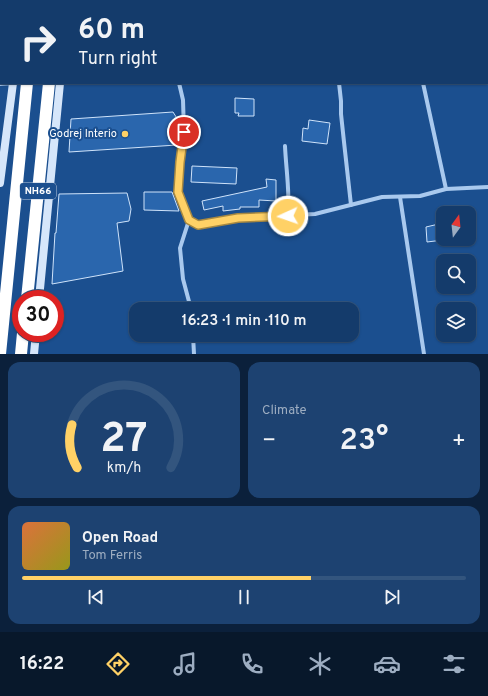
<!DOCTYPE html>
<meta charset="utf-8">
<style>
:root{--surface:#143b6b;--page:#1d4271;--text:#f1f3f6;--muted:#9dadc1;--line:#33557e;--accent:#ffd166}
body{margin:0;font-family:Overpass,sans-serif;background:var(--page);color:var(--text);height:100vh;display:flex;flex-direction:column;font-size:15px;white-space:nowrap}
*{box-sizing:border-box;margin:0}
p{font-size:13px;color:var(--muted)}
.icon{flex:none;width:22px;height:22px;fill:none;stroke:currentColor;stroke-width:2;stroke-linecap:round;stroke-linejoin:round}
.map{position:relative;height:354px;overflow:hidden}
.side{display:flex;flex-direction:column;gap:8px;padding:8px;background:#0b203b;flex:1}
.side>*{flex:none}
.top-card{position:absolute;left:0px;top:0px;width:488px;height:84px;box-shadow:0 1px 3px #0004,0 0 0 1px var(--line);background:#143b6b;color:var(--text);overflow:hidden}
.needle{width:26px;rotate:15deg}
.controls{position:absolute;left:436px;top:206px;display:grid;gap:8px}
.controls a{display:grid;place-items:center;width:40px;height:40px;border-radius:8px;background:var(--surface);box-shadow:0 1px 3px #0004,0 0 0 1px var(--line);font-size:20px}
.speed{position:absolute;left:12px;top:290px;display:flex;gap:8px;font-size:20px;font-weight:700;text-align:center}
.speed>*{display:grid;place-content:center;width:52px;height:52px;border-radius:50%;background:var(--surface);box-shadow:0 1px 3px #0004,0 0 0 1px var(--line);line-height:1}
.speed .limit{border:6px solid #d22;background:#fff;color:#111}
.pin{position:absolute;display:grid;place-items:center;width:34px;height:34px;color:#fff;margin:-17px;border:2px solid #fff;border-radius:50%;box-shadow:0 1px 4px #0007}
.me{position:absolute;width:44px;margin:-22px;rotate:267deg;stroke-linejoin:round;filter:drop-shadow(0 0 3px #0008)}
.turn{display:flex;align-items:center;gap:14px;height:84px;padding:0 12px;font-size:18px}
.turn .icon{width:52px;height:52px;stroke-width:2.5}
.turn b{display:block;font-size:28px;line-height:34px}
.big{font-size:30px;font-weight:600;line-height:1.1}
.side .widget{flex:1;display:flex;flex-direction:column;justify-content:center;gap:6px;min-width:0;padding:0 14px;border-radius:12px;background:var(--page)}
.side .dial{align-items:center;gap:0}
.dial svg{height:104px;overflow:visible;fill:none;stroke:var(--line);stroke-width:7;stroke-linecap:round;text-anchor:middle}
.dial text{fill:var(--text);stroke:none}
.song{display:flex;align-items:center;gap:12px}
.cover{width:48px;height:48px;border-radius:6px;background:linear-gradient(135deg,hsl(20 70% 55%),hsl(60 70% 35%))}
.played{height:4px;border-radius:2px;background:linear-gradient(90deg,var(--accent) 65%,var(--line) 65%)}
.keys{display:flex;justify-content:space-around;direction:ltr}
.heat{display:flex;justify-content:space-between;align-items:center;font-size:22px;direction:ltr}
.side .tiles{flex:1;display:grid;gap:8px;grid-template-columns:1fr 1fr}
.widget:last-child{grid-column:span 2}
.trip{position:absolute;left:129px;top:302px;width:230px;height:40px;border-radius:12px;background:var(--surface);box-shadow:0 1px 3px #0004,0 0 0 1px var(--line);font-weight:600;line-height:40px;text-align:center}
.dock{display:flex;height:64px;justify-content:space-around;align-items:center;background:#08182b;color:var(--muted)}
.dock .icon{width:28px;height:28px}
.dock .on{color:var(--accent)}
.dock b{font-size:18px;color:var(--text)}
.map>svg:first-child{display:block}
.building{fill:#2a66ad;stroke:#cfe3fa}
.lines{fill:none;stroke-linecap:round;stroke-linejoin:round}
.street{stroke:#a9c9ee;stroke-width:4}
.secondary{stroke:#d6e6fa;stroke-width:8}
.highway{stroke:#fff;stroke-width:12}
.route-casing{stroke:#a68842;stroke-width:10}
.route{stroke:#ffd166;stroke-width:7}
.poi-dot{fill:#ffd166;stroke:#1b4f8f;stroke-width:1.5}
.labels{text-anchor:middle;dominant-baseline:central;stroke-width:4;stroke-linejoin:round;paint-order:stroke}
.shield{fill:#1b4f8f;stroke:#bbcadd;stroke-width:1}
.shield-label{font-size:10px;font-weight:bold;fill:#fff}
.poi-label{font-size:11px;fill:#fff;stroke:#1b4f8f;text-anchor:end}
</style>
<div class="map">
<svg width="488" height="354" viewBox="0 0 488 354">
<rect width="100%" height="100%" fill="#1b4f8f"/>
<g class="building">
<path d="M 235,98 L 254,99 L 254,116 L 238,116 L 239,113 L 235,113 Z"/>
<path d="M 173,112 L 180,123 L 177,145 L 69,152 L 71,119 Z"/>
<path d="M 309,120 L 330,123 L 327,144 L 302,141 L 303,128 L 308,129 Z"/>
<path d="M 192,166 L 237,168 L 236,184 L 191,182 Z"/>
<path d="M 266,179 L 276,180 L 276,201 L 259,200 L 259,207 L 240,207 L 240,209 L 223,211 L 223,206 L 204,210 L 202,201 L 267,187 Z"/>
<path d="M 144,192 L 172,192 L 179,211 L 144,210 Z"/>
<path d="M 127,193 L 131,209 L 129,221 L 117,223 L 123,271 L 52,284 L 55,233 L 56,233 L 59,194 Z"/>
<path d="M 443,223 L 443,240 L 427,242 L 426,227 Z"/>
</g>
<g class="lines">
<g class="street">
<path d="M 165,0 L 165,1"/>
<path d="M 326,0 L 327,1"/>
<path d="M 406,0 L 406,1"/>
<path d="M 145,1 L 145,0"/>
<path d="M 179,83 L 183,100 L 184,132 L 180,162 L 178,192 L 189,220 L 198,225 L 238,218 L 315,214 L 382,197 L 420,196 L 446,189 L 488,187"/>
<path d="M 339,83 L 341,101 L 341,114 L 344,142 L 351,205"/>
<path d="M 423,83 L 446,189"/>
<path d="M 0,84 L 13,83"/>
<path d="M 285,146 C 286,169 290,192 288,216"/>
<path d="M 400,197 L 424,354"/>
<path d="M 189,220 L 180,248 L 183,279 L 191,309"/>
<path d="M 193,335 L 194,354"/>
</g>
<g class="secondary">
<path d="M 23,1 L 23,0"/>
<path d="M 69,1 L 69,0"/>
<path d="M 0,183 L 13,83"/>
<path d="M 39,299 L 60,83"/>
<path d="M 34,354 L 36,333"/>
</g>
<g class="highway">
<path d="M 35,1 L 35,0"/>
<path d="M 57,1 L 57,0"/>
<path d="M 27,299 L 49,83"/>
<path d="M 0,354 L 27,83"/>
<path d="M 21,354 L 23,333"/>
</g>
</g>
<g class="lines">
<g class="route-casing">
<path id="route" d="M 184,132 L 180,162 L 178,192 L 189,220 L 198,225 L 238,218 L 288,216"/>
</g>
<use href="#route" class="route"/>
</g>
<circle class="poi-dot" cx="125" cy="134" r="4"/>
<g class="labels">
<rect class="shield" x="20" y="183" width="36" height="16" rx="3"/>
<g class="shield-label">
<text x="38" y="191">NH66</text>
</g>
<g class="poi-label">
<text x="117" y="134">Godrej Interio</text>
</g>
</g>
</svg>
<div class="controls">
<a><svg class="needle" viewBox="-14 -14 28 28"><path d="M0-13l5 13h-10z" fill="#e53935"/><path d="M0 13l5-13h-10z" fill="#9dadc1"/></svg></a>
<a><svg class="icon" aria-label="search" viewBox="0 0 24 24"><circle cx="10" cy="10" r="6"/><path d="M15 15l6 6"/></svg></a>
<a><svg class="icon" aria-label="layers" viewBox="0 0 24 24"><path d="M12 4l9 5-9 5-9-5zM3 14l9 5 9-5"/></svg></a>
</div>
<div class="speed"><div class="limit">30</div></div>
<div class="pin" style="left:184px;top:132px;background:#d93025"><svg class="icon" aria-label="arrive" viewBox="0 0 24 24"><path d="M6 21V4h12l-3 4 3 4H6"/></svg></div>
<svg class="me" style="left:288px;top:216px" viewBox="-20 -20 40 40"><circle r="17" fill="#ffd166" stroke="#fff" stroke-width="3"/><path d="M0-11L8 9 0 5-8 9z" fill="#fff"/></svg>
<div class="trip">16:23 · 1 min · 110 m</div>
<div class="top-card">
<div class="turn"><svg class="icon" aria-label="right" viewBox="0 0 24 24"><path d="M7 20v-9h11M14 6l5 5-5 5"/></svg><div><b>60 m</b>Turn right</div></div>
</div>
</div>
<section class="side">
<div class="tiles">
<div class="widget dial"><svg viewBox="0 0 100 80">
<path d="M14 69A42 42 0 1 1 86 69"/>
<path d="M14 69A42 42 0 0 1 10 36" stroke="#ffd166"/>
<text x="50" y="56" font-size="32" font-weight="700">27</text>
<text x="50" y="72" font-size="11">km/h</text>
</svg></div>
<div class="widget"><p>Climate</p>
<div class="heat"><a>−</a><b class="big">23°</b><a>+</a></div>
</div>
<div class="widget">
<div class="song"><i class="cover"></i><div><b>Open Road</b><p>Tom Ferris</p></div></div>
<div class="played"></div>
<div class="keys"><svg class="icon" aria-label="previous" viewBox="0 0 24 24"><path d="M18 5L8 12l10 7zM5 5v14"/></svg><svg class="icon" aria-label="pause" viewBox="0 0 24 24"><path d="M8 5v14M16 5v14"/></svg><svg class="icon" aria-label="next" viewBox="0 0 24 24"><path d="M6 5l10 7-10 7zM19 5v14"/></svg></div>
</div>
</div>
</section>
<nav class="dock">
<b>16:22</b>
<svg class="icon on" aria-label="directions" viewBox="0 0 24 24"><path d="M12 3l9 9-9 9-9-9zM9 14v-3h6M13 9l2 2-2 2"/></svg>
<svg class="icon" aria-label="music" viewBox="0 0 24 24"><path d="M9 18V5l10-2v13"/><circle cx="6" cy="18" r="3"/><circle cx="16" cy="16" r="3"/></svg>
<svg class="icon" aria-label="phone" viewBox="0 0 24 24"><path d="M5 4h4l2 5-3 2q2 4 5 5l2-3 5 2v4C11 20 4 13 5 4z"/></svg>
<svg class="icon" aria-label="climate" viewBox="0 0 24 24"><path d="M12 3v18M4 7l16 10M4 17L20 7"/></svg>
<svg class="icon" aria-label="car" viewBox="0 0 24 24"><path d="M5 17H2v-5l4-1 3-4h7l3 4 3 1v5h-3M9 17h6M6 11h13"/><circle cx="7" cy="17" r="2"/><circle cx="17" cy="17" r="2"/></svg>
<svg class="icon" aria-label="filters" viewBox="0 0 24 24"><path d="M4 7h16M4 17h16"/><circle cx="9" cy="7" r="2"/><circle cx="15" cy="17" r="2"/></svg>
</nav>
